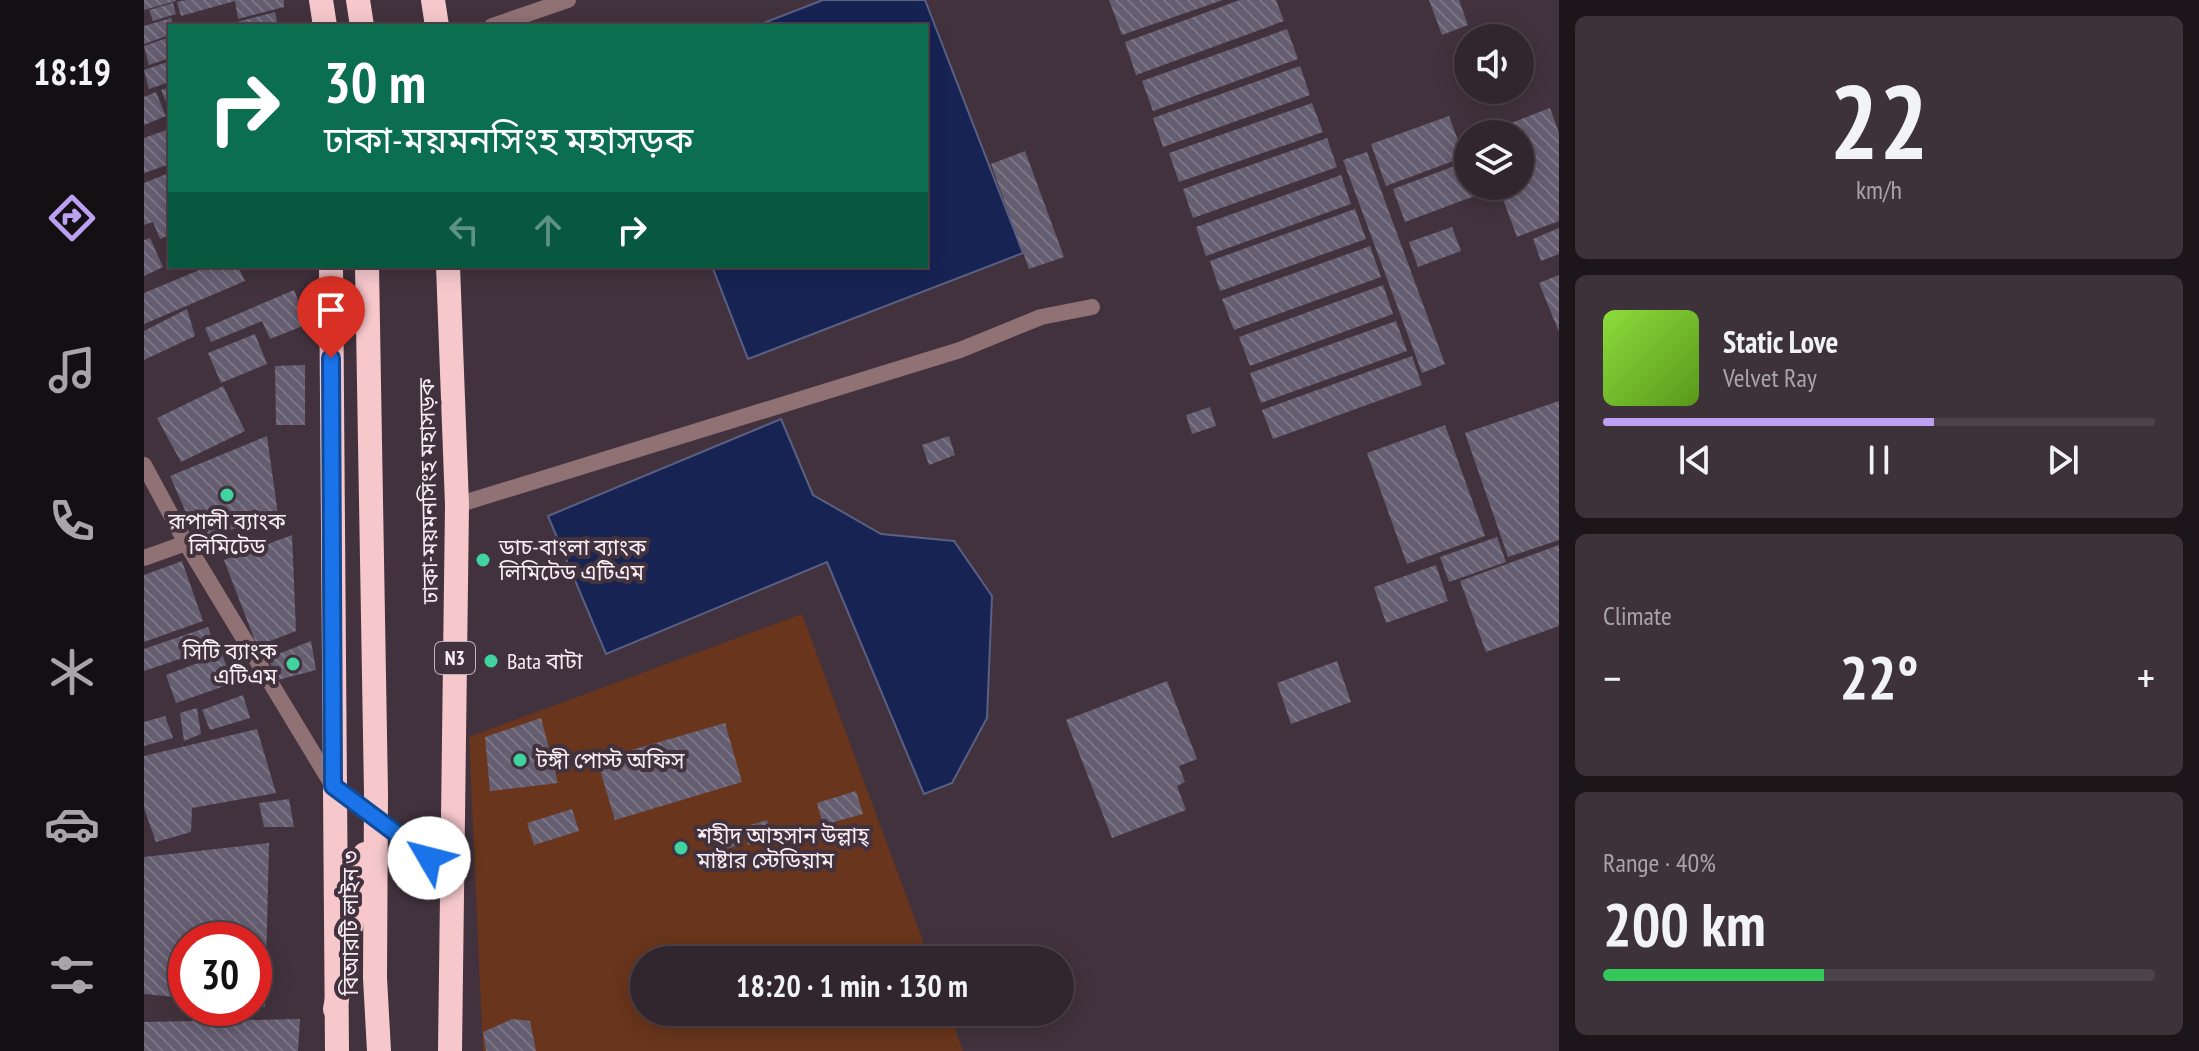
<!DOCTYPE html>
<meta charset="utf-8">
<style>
:root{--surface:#32262e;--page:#3d323a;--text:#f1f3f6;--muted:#a8a5aa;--line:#4d434a;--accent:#bca0f2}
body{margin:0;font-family:"PT Sans Narrow","Noto Sans Bengali",sans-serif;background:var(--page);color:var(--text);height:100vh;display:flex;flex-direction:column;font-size:30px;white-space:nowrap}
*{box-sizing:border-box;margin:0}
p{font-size:26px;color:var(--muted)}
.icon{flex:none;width:44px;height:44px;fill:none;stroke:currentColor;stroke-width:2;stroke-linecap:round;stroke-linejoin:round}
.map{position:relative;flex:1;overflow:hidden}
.sheet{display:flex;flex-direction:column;gap:16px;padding:16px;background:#1c1519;width:640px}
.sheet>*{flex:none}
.top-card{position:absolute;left:24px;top:24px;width:760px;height:244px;border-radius:0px;box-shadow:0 4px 20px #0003,0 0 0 2px var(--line);background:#0b6e4f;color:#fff;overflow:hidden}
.fabs{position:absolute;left:1310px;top:24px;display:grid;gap:16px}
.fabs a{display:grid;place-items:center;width:80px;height:80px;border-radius:50%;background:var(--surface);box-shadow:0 4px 20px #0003,0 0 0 2px var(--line);font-size:40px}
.speed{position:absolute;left:24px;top:922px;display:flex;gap:16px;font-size:40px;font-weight:700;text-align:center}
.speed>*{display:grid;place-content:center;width:104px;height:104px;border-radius:50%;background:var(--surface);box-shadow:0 4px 20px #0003,0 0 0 2px var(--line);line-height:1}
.speed .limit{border:12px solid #d22;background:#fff;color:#111}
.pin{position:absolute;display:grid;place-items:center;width:68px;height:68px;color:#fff;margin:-82px -34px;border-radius:50% 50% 50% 0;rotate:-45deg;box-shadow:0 0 8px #0007}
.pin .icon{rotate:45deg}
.me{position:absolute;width:88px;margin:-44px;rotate:307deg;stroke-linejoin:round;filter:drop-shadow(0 0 6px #0008)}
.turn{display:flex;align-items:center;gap:28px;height:168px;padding:0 24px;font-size:36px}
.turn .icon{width:104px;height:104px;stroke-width:2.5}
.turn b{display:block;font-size:56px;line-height:68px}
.lanes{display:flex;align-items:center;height:76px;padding:0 24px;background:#0003;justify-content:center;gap:40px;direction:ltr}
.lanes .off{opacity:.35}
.big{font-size:60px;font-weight:700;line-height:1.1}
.sheet .card{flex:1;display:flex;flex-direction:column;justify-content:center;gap:12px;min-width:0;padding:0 28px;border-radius:12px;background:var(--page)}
.sheet .dial{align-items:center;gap:0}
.dial b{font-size:104px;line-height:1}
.song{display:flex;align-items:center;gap:24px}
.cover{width:96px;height:96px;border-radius:12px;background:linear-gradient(135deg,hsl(90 70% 55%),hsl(90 70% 35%))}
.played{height:8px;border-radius:4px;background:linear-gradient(90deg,var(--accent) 60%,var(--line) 60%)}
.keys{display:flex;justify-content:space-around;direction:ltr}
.heat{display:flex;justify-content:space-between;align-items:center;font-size:44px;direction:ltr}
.charge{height:12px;border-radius:6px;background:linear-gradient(90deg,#34c759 40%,var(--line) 0)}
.trip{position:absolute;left:486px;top:946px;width:444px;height:80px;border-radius:40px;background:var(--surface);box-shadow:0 4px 20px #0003,0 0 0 2px var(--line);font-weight:700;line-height:80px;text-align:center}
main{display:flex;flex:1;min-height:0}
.menu{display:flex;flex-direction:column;width:144px;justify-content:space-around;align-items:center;background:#140f12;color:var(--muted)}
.menu .icon{width:56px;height:56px}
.menu .current{color:var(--accent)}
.menu b{font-size:36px;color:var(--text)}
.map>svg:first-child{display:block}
.pitch{fill:#69351c}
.water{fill:#162353;stroke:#5a6083;stroke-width:2}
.building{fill:url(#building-back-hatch)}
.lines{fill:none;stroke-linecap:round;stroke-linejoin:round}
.lane{stroke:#907174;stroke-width:16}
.street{stroke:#907174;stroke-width:16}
.highway{stroke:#f6c8cc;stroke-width:24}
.highway-bridge{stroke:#f6c8cc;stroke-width:24}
.route-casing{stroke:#114b97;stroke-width:20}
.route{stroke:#1a73e8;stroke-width:14}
.poi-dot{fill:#40d4a1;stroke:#42323d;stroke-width:3}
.labels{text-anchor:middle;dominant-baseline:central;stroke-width:8;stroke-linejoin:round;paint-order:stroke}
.shield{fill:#42323d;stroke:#c1b5bd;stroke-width:2}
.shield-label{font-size:20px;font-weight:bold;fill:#f8edf4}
.street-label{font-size:22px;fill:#f8edf4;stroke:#42323d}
.poi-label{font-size:22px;fill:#f8edf4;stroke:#42323d;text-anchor:start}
</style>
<main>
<nav class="menu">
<b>18:19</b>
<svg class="icon current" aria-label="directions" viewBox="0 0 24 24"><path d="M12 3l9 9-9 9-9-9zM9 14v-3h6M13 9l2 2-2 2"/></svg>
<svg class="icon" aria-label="music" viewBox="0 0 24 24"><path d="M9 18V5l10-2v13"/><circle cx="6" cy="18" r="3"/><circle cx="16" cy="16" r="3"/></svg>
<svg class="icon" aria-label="phone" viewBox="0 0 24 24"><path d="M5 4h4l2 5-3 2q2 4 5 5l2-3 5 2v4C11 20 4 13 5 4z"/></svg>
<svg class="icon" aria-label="climate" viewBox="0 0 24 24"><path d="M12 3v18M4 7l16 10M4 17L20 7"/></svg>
<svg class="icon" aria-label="car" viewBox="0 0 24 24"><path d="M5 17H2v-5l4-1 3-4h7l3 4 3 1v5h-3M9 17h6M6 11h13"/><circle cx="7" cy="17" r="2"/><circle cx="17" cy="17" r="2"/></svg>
<svg class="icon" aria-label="filters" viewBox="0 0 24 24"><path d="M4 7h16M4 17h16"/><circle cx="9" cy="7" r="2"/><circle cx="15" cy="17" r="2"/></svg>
</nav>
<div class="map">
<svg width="1415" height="1051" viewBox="0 0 1415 1051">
<defs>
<pattern id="building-back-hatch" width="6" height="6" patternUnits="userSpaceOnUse" patternTransform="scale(2)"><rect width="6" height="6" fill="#655e71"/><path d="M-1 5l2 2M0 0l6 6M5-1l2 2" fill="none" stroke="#7c7586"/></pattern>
</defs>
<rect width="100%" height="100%" fill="#42323d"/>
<path class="pitch" d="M 658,614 L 786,960 L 500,960 L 500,1012 L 805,1012 L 819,1051 L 339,1051 L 325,737 Z"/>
<g class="water">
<path d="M 679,0 L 781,0 L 879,253 L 604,359 L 568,266 L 782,266 L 782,26 L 612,26 Z"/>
<path d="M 637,419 L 669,495 L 737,534 L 810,541 L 848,596 L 843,718 L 808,783 L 780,794 L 683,562 L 462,654 L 404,516 Z"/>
</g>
<g class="building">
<path d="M 0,0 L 32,0 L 32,1 L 0,10 Z"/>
<path d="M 42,0 L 140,0 L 140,7 L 94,19 L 91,1 L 37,16 L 33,2 Z"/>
<path d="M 965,0 L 1079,0 L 978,35 Z"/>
<path d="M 1096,0 L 1132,0 L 1140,21 L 992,75 L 981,42 Z"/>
<path d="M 1285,0 L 1315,0 L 1324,25 L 1298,35 Z"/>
<path d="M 29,3 L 32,14 L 9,21 L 5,10 Z"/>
<path d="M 131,12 L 134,26 L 81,26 L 81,25 Z"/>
<path d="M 27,18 L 29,26 L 26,26 L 26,35 L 0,44 L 0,26 Z"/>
<path d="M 1143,29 L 1154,59 L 1009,111 L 998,81 Z"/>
<path d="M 26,37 L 26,58 L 5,65 L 0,46 Z"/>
<path d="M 26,61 L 26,82 L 5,89 L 0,70 Z"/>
<path d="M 1156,66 L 1166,95 L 1019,147 L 1009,118 Z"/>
<path d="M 26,87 L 26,112 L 17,90 Z"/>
<path d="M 12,92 L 22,116 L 0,125 L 0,97 Z"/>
<path d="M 1168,103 L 1179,132 L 1035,182 L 1025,153 Z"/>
<path d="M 1406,108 L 1415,133 L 1415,221 L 1373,237 L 1354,186 L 1376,186 L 1376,134 L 1339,134 Z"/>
<path d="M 1305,116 L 1320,157 L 1242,186 L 1227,144 Z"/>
<path d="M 25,129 L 26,164 L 0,173 L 0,138 Z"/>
<path d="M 1183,138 L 1193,167 L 1049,218 L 1039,189 Z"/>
<path d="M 881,151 L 920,257 L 885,269 L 847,164 Z"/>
<path d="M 1223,152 L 1301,364 L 1278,373 L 1199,160 Z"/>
<path d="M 1324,161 L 1324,186 L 1333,186 L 1336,194 L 1261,222 L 1249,189 Z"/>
<path d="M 25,173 L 26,235 L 16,239 L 9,222 L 0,225 L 0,183 Z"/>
<path d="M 1197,175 L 1207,204 L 1062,256 L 1052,227 Z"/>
<path d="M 1211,209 L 1222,239 L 1076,291 L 1066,261 Z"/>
<path d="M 1308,227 L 1317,251 L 1274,267 L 1265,242 Z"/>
<path d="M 1415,228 L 1415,254 L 1397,261 L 1389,239 Z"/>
<path d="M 6,238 L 19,267 L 0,276 L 0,240 Z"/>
<path d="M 1226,246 L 1237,277 L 1090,330 L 1078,299 Z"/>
<path d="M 65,266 L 94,266 L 101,281 L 0,324 L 0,293 Z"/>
<path d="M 1415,275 L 1415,332 L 1395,283 Z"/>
<path d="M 1239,285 L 1249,314 L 1106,366 L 1095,337 Z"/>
<path d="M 150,290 L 164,324 L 126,339 L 118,321 L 67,342 L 61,328 Z"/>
<path d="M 43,309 L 51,336 L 0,360 L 0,331 Z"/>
<path d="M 1252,321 L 1263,351 L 1117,403 L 1106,373 Z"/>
<path d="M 111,334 L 123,364 L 77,383 L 64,353 Z"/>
<path d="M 1268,356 L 1278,385 L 1129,439 L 1118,410 Z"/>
<path d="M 161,365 L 161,425 L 132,425 L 131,366 Z"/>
<path d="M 79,386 L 101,431 L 37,462 L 13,418 Z"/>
<path d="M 1415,401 L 1415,540 L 1364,557 L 1321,433 Z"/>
<path d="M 1066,407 L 1072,426 L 1048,434 L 1042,415 Z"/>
<path d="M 1301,425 L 1341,536 L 1263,564 L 1223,453 Z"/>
<path d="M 123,436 L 134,515 L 54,540 L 26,476 Z"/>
<path d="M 805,436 L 811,455 L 785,465 L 778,445 Z"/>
<path d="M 148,535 L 152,631 L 113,646 L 80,560 Z"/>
<path d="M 1353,537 L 1362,562 L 1305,582 L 1296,557 Z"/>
<path d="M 1415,545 L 1415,626 L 1342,652 L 1316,581 Z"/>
<path d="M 38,561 L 59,621 L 0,642 L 0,575 Z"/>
<path d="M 1292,565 L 1304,601 L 1242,623 L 1230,587 Z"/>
<path d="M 64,627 L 71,647 L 0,671 L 0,649 Z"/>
<path d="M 167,641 L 172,670 L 134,680 L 124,658 Z"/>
<path d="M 78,654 L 89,683 L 32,703 L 22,675 Z"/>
<path d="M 1193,661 L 1207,702 L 1147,724 L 1133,683 Z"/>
<path d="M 1023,681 L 1053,759 L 1035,766 L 1041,782 L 1033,786 L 1042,810 L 968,838 L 922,720 Z"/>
<path d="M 99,695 L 106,718 L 66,730 L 58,710 Z"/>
<path d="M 53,708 L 57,734 L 40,741 L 36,713 Z"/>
<path d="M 21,716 L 29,738 L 0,746 L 0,722 Z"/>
<path d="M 397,718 L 414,783 L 346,791 L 341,737 Z"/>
<path d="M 581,723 L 598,782 L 471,820 L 453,760 Z"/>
<path d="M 113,729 L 132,793 L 48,808 L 47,832 L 12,842 L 0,808 L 0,756 Z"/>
<path d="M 712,791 L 719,814 L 679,825 L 673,803 Z"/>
<path d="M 145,799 L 150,827 L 120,827 L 115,803 Z"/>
<path d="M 428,809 L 435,831 L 390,845 L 383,823 Z"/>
<path d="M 623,820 L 628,838 L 604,845 L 599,827 Z"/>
<path d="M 596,828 L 600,844 L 575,851 L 570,834 Z"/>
<path d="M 125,843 L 121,1007 L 110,1006 L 110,940 L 42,940 L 42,998 L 0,994 L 0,857 Z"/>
<path d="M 156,1019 L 154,1051 L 0,1051 L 0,1022 Z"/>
<path d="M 368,1019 L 386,1021 L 392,1051 L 342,1051 L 339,1032 Z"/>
</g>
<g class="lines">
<path class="lane" d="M 313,505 L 816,350 L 897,317 L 948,307"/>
<g class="street">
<path d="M 348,26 L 424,0"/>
<path d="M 0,465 L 42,543 L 189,786 L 309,876"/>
<path d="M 0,558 L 42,543"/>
</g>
<g class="highway">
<path d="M 177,0 L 181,26"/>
<path d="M 214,0 L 218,26"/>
<path d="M 289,0 L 293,26"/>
<path d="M 187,266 L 193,1051"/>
<path d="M 304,266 L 313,505 L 306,1051"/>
</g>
<g class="highway-bridge">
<path d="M 223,266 L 232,793 L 231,978 L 235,1051"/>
<path d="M 191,1009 L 221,854"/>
</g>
</g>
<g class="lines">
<g class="route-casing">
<path id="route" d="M 187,358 L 189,786 L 285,858"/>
</g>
<use href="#route" class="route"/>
</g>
<g class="poi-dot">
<circle cx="83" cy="495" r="8"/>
<circle cx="339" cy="560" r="8"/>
<circle cx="347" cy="661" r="8"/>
<circle cx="149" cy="664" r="8"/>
<circle cx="376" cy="760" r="8"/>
<circle cx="537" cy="848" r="8"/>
</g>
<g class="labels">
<rect class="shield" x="291" y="642" width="40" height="32" rx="6"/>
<g class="shield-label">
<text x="311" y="658">N3</text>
</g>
<g class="street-label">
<text transform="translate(284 491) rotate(-91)">ঢাকা-ময়মনসিংহ মহাসড়ক</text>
<text transform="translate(206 923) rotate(-90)">বিআরটি লাইন ৩</text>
</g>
<g class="poi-label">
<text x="83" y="521" text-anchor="middle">রূপালী ব্যাংক<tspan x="83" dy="25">লিমিটেড</tspan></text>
<text x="355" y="547">ডাচ-বাংলা ব্যাংক<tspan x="355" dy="25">লিমিটেড এটিএম</tspan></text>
<text x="133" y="651" text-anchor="end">সিটি ব্যাংক<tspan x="133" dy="25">এটিএম</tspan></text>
<text x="363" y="661">Bata বাটা</text>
<text x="392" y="760">টঙ্গী পোস্ট অফিস</text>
<text x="553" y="835">শহীদ আহসান উল্লাহ্‌<tspan x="553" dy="25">মাষ্টার স্টেডিয়াম</tspan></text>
</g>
</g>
</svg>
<div class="fabs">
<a><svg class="icon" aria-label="sound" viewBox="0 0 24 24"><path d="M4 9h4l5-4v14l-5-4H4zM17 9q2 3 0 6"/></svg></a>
<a><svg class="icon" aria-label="layers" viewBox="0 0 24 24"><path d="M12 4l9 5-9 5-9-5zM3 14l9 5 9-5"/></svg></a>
</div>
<div class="speed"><div class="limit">30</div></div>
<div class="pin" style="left:187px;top:358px;background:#d93025"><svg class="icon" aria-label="arrive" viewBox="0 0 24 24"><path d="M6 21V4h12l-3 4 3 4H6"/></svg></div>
<svg class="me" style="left:285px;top:858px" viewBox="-20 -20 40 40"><circle r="19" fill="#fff"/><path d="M0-13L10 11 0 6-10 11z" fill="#1a73e8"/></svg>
<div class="trip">18:20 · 1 min · 130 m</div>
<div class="top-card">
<div class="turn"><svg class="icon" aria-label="right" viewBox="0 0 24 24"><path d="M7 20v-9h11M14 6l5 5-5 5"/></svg><div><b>30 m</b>ঢাকা-ময়মনসিংহ মহাসড়ক</div></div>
<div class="lanes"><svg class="icon off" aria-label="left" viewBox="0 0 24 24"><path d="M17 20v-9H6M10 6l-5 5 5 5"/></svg><svg class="icon off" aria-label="ahead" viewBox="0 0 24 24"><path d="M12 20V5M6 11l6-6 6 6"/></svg><svg class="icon" aria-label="right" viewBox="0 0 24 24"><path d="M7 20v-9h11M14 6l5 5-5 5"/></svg></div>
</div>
</div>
<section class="sheet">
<div class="card dial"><b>22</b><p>km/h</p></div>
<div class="card">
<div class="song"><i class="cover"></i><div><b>Static Love</b><p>Velvet Ray</p></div></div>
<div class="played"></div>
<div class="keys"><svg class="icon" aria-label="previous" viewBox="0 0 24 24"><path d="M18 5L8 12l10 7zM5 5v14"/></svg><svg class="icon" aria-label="pause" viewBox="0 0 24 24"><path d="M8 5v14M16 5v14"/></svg><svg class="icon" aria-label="next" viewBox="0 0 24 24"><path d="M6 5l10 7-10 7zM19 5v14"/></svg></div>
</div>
<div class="card"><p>Climate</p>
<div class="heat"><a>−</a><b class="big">22°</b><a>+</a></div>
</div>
<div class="card"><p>Range · 40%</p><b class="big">200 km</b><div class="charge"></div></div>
</section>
</main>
